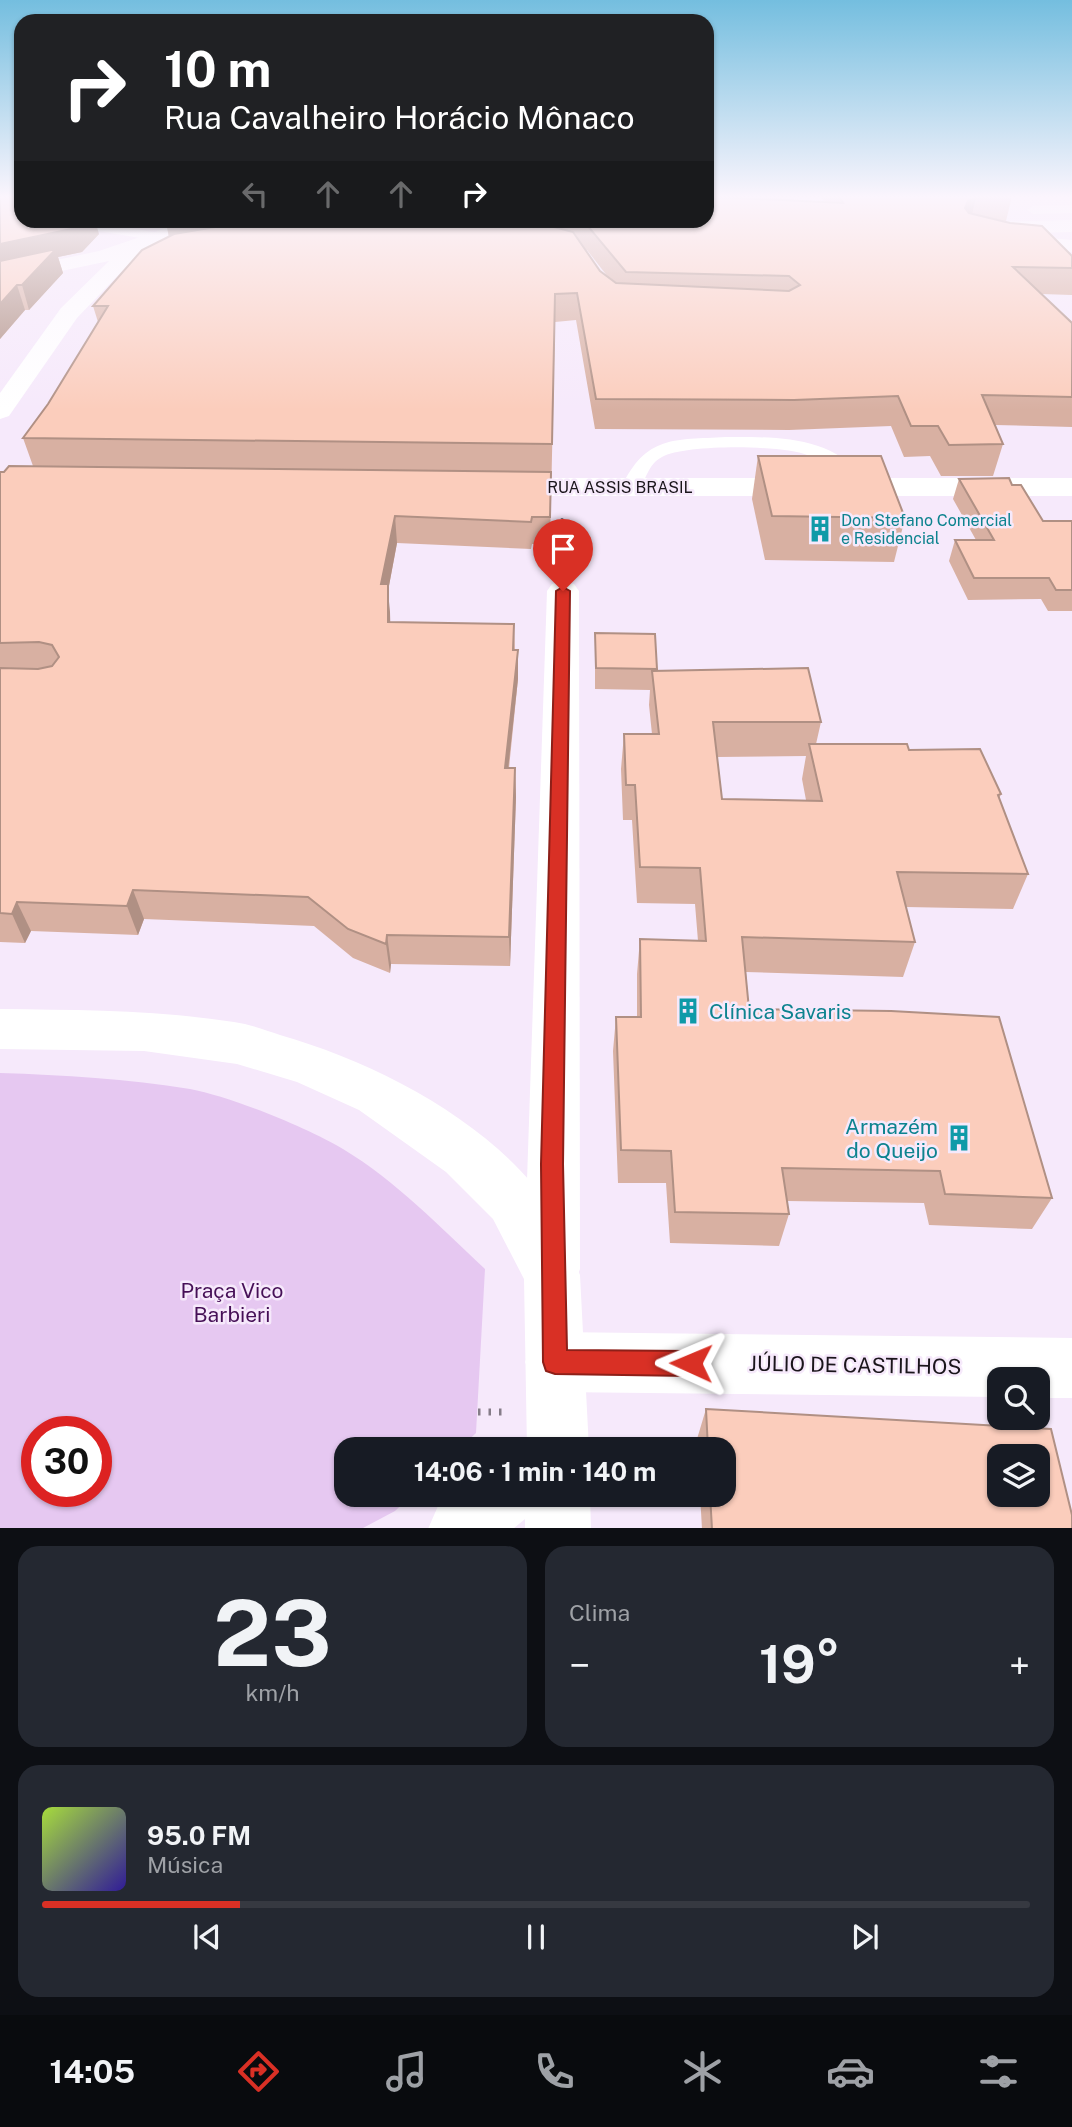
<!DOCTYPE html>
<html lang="pt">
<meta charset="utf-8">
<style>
:root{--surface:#171b24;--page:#242831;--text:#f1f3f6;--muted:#9ea1a6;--line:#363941;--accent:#d93025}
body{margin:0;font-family:"Public Sans",sans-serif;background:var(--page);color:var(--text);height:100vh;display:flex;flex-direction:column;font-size:26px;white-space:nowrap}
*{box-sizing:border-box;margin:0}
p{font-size:23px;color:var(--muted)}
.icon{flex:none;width:38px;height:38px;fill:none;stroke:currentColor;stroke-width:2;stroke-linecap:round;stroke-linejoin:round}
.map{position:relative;height:1528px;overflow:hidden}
.panel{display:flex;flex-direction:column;gap:18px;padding:18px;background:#0d0f14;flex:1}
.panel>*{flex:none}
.hud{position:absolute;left:14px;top:14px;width:700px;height:214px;border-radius:21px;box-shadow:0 2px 5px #0004;background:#202124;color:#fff;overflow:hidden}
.fabs{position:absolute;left:987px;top:1367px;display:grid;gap:14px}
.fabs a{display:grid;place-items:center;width:63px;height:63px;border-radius:14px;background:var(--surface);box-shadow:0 2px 5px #0004;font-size:35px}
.speed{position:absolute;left:21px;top:1416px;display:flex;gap:14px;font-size:35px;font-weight:700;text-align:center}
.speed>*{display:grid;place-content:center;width:91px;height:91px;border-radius:50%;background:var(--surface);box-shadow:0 2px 5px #0004;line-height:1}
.speed .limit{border:10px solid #d22;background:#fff;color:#111}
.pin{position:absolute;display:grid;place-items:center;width:60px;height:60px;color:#fff;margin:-72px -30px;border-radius:50% 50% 50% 0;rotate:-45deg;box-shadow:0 0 7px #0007}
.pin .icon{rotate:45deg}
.me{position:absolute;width:77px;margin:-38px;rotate:271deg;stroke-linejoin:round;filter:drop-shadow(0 0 5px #0008)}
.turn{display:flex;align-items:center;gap:24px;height:147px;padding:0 35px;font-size:32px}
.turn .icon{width:91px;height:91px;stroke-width:2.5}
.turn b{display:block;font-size:49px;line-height:60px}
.lanes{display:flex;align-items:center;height:66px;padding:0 35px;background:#0003;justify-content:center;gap:35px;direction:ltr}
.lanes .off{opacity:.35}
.big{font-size:52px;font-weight:700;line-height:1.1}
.panel .tile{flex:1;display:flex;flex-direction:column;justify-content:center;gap:10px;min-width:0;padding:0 24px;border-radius:21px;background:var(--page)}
.panel .dial{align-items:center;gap:0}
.dial b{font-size:91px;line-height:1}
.song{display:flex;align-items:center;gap:21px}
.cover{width:84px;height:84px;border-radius:10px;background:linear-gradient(135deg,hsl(80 70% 55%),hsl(250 70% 35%))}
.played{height:7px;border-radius:4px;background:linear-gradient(90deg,var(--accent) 20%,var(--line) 20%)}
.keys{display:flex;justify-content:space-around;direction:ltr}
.heat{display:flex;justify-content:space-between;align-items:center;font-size:38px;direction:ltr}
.panel .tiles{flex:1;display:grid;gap:18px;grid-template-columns:1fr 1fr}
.tile:last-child{grid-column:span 2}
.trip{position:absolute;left:334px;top:1437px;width:402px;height:70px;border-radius:21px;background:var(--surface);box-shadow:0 2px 5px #0004;font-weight:700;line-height:70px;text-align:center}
.dock{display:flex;height:112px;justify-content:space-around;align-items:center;background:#090b0e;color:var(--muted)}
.dock .icon{width:49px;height:49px}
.dock .current{color:var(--accent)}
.dock b{font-size:32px;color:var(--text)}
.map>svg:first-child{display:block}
.green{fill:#e6c8f1;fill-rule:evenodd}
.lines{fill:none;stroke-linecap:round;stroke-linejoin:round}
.path-far2{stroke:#857c88;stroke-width:2.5;stroke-dasharray:1 2.5;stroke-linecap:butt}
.path-far1{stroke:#857c88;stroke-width:3.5;stroke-dasharray:2 4.5;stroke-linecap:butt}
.path{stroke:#857c88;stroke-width:7;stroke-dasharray:2.5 8;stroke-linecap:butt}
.lane{fill:#fff;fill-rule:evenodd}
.street{fill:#fff;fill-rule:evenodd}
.secondary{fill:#fff;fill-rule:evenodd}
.wall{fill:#d8b0a2;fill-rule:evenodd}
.shaded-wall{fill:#b09084}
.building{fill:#fbcdbc;stroke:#b09084;stroke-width:2;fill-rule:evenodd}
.route{fill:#d93025;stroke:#8d1f18;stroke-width:2}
.labels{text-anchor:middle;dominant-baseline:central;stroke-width:5;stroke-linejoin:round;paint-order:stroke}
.far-street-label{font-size:16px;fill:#1a151b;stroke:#f6e9fb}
.far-culture-label{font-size:16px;fill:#0d838f;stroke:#f6e9fb;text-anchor:start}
.near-culture-label{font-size:21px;fill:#0d838f;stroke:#f6e9fb;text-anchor:start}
.near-park-label{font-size:21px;fill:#461057;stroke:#f6e9fb}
.near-street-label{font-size:21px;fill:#1a151b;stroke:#f6e9fb}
</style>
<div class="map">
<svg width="1072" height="1529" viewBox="0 0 1072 1529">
<rect width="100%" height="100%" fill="#f6e9fb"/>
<path class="green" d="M 0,1073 C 63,1075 128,1079 190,1089 C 232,1097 306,1127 343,1149 C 396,1181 440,1227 485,1269 L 476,1433 L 459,1449 L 346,1449 L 346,1494 L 412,1495 L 395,1511 L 363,1528 L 0,1528 ZM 37,1432 L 96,1432 L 96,1491 L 37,1491 Z"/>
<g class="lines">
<path class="path-far2" d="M 562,518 L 563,539"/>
<path class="path-far1" d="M 562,538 L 563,558"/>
<path class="path" d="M 478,1412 L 505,1412"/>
<g class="lane">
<path d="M 1072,205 L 1072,213 L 1033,214 L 1027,210 L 1033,206 Z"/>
<path d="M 49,220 L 82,220 L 165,234 L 172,238 L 165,242 L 55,224 Z"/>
<path d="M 726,437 C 772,437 831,435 862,477 L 859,481 C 842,485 824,462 807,455 C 783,445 686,444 662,457 C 648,464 646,480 638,492 L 624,492 L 621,488 C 646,435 674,440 726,437 Z"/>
</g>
<g class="street">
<path d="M 1072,220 L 1072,232 L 992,234 L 982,228 L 992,222 Z"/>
<path d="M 1008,234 L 1072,240 L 1072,252 L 1001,244 L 998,240 L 1001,236 Z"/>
<path d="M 563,581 L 574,584 L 579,591 L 580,1269 L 572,1289 L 552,1297 L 532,1289 L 524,1269 L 547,591 L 552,584 Z"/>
<path d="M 555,1332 L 1072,1338 L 1072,1398 L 1038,1398 L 1038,1379 L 999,1379 L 999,1397 L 555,1392 L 534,1383 L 525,1362 L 534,1341 Z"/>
</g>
<g class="secondary">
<path d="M 190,220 L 217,220 L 190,235 L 149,249 L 125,268 L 77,318 L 9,416 L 0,419 L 0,393 L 61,308 L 109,261 L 0,284 L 0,272 L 99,251 Z"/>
<path d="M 499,478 L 1072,478 L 1072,496 L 499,496 L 489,493 L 485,487 L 489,481 Z"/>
<path d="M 0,1009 C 79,1010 156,1010 234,1022 C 249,1024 265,1030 280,1035 C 368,1060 469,1111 530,1181 C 546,1200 570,1251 580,1275 L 589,1449 L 527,1449 L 524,1279 L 493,1219 L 446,1172 L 359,1110 L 297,1082 L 237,1064 L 144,1051 L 0,1049 Z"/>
<path d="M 452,1494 L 590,1494 L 591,1529 L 525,1529 L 525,1519 L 513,1529 L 428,1529 L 438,1506 Z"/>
</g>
</g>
<g class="wall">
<path d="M 0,196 L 21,196 L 99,234 L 82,252 L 58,257 L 63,273 L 29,310 L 25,310 L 0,339 Z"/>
<path d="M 821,196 L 1012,196 L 1006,221 L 1001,221 L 1072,256 L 1072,295 L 1042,294 L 1072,323 L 1072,427 L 995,425 L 1003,444 L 993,476 L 941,476 L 930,456 L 904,457 L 891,426 L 789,430 L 595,429 L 576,320 L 555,322 L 550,544 L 532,544 L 531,549 L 397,543 L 388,591 L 390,622 L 514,624 L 515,650 L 518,679 L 509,768 L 515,768 L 516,797 L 510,966 L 391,964 L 390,973 L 353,958 L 314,926 L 144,919 L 138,935 L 31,931 L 25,943 L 0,942 L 0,472 L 33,466 L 23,438 L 48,404 L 98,322 L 93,306 L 169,236 L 166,222 L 168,220 L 707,220 L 824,202 ZM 585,250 L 587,250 L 608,277 L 600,271 Z"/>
<path d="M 758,456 L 905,518 L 894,562 L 765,560 L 752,499 Z"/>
<path d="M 959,479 L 1012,485 L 1043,521 L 1072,521 L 1072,611 L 1048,611 L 1041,599 L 968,600 L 949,561 L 955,540 L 976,540 L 953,499 Z"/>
<path d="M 595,633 L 655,634 L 657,671 L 821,722 L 816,744 L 909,750 L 1001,794 L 999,799 L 1028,874 L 1013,909 L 906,907 L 915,942 L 903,977 L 746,972 L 749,1009 L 1052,1198 L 1032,1229 L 929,1225 L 924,1203 L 787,1201 L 789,1214 L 779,1246 L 670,1243 L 666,1183 L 618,1183 L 613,1051 L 616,1017 L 637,1017 L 637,974 L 640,939 L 698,941 L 695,904 L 637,903 L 632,820 L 623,820 L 621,769 L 624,734 L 652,734 L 649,705 L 650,690 L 595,689 ZM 806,756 L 802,779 L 806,800 L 722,799 L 717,757 Z"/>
<path d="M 706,1409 L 1072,1529 L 702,1529 L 700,1494 L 724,1494 L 724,1449 L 698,1449 L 697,1439 Z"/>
</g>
<g class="shaded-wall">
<path d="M 976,198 L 970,222 L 965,208 L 968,201 Z"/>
<path d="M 84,220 L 95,220 L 99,234 L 82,252 L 58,257 L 63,273 L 29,310 L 22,285 L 0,270 L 0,244 Z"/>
<path d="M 178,220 L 222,220 L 225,238 L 171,248 L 166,222 Z"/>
<path d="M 17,285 L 25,310 L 0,339 L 0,304 Z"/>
<path d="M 395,516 L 397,543 L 388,591 L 390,612 L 391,650 L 381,584 Z"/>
<path d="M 518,650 L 518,679 L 505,797 L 505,768 Z"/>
<path d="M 515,768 L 516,797 L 510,966 L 509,937 Z"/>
<path d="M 133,890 L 144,919 L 138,935 L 127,906 Z"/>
<path d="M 17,902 L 31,931 L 25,943 L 12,914 Z"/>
<path d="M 387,935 L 391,964 L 390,973 L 386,944 Z"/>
</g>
<g class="building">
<path d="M 0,196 L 16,198 L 16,196 L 21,196 L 21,220 L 84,220 L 76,228 L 0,244 Z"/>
<path d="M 839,196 L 1012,196 L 976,198 L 968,201 L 965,208 L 969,213 L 1010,223 L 1042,226 L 1072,256 L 1072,268 L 1013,267 L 1072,323 L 1072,397 L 982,395 L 1003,444 L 949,445 L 938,426 L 911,426 L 898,396 L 794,400 L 596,399 L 577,293 L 555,294 L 552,444 L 23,438 L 48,404 L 108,306 L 93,306 L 142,250 L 174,234 L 221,226 L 554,227 L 573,232 L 600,271 L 616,283 L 789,291 L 800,285 L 789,276 L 626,272 L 587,225 L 576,220 L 707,220 L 707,198 L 719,197 L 843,203 Z"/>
<path d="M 56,249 L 22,285 L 17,285 L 0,304 L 0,261 Z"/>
<path d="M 758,456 L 881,456 L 905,518 L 772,516 Z"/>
<path d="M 9,466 L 551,472 L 550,517 L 532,517 L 531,522 L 395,516 L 381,584 L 388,584 L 388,622 L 514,624 L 513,650 L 518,650 L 505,768 L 515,768 L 509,937 L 387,935 L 386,944 L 348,929 L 308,897 L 133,890 L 127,906 L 17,902 L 12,914 L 0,913 L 0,668 L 38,669 L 52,666 L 59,657 L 52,645 L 39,642 L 0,643 L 0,472 L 4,472 Z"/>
<path d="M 1009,478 L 1012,485 L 1021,485 L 1043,521 L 1072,521 L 1072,590 L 1056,590 L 1049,578 L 974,578 L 955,540 L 994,540 L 959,479 Z"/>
<path d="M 595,633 L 655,634 L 657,669 L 596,668 Z"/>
<path d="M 808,668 L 821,722 L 713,722 L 722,799 L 822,801 L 809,744 L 907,744 L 909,750 L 980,749 L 1001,794 L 998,795 L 1028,874 L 897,872 L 915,942 L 742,937 L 749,1009 L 891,1011 L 999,1017 L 1052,1198 L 945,1194 L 940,1171 L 782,1168 L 789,1214 L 675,1212 L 671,1151 L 621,1150 L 616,1017 L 641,1017 L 640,939 L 706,941 L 700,868 L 640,867 L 635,785 L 626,785 L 624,734 L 659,734 L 652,671 Z"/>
<path d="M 706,1409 L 1051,1429 L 1072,1515 L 1072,1529 L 712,1529 L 710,1494 L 724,1494 L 724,1449 L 708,1449 ZM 999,1456 L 1038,1456 L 1038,1494 L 999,1494 Z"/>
</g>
<linearGradient id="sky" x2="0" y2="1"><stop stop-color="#74bedf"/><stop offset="0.48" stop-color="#fbf5fd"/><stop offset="1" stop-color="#fbf5fd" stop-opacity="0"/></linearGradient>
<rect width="1072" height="410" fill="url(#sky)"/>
<path class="route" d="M 563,587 L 570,591 L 563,1164 L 567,1350 L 691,1351 L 700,1355 L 703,1363 L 700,1372 L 691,1376 L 555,1374 L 546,1371 L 543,1362 L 541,1164 L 556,591 Z"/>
<defs>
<g id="building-bare" transform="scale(2.1)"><path d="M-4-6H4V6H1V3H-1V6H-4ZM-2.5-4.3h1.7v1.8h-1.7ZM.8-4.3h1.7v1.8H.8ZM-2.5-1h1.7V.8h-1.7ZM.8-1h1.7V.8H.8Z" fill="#0f9aa8" stroke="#f6e9fb" stroke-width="2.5" paint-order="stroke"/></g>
</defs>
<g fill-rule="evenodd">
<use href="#building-bare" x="820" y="529"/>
<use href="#building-bare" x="688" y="1011"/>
<use href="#building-bare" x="959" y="1138"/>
</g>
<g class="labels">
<g class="far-street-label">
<text x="620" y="487">RUA ASSIS BRASIL</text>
</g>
<g class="far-culture-label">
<text x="841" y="520">Don Stefano Comercial<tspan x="841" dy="18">e Residencial</tspan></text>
</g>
<g class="near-culture-label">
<text x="709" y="1011">Clínica Savaris</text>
<text x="938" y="1126" text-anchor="end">Armazém<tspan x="938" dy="24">do Queijo</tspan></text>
</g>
<g class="near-park-label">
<text x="232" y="1290">Praça Vico<tspan x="232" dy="24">Barbieri</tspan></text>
</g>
<g class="near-street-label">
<text transform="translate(855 1365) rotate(1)">JÚLIO DE CASTILHOS</text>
</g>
</g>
</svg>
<div class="fabs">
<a><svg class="icon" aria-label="search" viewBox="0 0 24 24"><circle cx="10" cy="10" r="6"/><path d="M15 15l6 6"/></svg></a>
<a><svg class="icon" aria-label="layers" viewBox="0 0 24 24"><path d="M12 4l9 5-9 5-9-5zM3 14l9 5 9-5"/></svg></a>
</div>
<div class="speed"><div class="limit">30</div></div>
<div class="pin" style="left:563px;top:591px;background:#d93025"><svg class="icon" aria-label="arrive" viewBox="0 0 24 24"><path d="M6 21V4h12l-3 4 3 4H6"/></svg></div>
<svg class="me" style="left:691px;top:1363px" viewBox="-20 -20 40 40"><path d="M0-17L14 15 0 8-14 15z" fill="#d93025" stroke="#fff" stroke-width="4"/></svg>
<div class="trip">14:06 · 1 min · 140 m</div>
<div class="hud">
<div class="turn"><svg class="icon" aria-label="right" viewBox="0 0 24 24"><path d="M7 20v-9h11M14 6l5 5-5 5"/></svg><div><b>10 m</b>Rua Cavalheiro Horácio Mônaco</div></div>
<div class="lanes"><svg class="icon off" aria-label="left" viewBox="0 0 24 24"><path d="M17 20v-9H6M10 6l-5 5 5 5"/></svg><svg class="icon off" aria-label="ahead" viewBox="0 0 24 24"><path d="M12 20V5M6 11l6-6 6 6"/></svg><svg class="icon off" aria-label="ahead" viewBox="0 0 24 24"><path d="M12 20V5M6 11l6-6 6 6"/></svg><svg class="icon" aria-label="right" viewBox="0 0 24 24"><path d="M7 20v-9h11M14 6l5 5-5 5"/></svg></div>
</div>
</div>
<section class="panel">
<div class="tiles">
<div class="tile dial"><b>23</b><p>km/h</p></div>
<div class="tile"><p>Clima</p>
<div class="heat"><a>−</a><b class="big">19°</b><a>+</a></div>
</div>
<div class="tile">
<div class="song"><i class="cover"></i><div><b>95.0 FM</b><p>Música</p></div></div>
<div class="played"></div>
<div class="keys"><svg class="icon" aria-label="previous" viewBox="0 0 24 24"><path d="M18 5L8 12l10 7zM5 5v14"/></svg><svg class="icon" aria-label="pause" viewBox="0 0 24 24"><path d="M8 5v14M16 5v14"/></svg><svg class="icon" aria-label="next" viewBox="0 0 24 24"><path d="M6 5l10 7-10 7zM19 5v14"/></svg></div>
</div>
</div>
</section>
<nav class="dock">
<b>14:05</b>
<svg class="icon current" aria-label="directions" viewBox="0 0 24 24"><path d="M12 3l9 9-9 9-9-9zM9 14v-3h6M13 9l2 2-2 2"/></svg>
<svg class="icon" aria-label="music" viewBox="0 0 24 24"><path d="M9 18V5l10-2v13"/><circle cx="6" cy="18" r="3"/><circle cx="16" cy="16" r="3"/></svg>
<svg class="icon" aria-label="phone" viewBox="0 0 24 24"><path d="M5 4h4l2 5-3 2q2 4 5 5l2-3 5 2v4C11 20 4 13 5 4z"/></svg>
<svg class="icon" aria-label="climate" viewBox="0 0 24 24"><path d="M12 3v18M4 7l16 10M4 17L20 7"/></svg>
<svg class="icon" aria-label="car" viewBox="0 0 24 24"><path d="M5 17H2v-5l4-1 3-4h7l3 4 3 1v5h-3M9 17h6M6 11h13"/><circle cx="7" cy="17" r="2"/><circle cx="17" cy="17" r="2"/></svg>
<svg class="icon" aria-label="filters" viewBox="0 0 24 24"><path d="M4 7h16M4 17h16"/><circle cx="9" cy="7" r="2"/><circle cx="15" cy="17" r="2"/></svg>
</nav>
